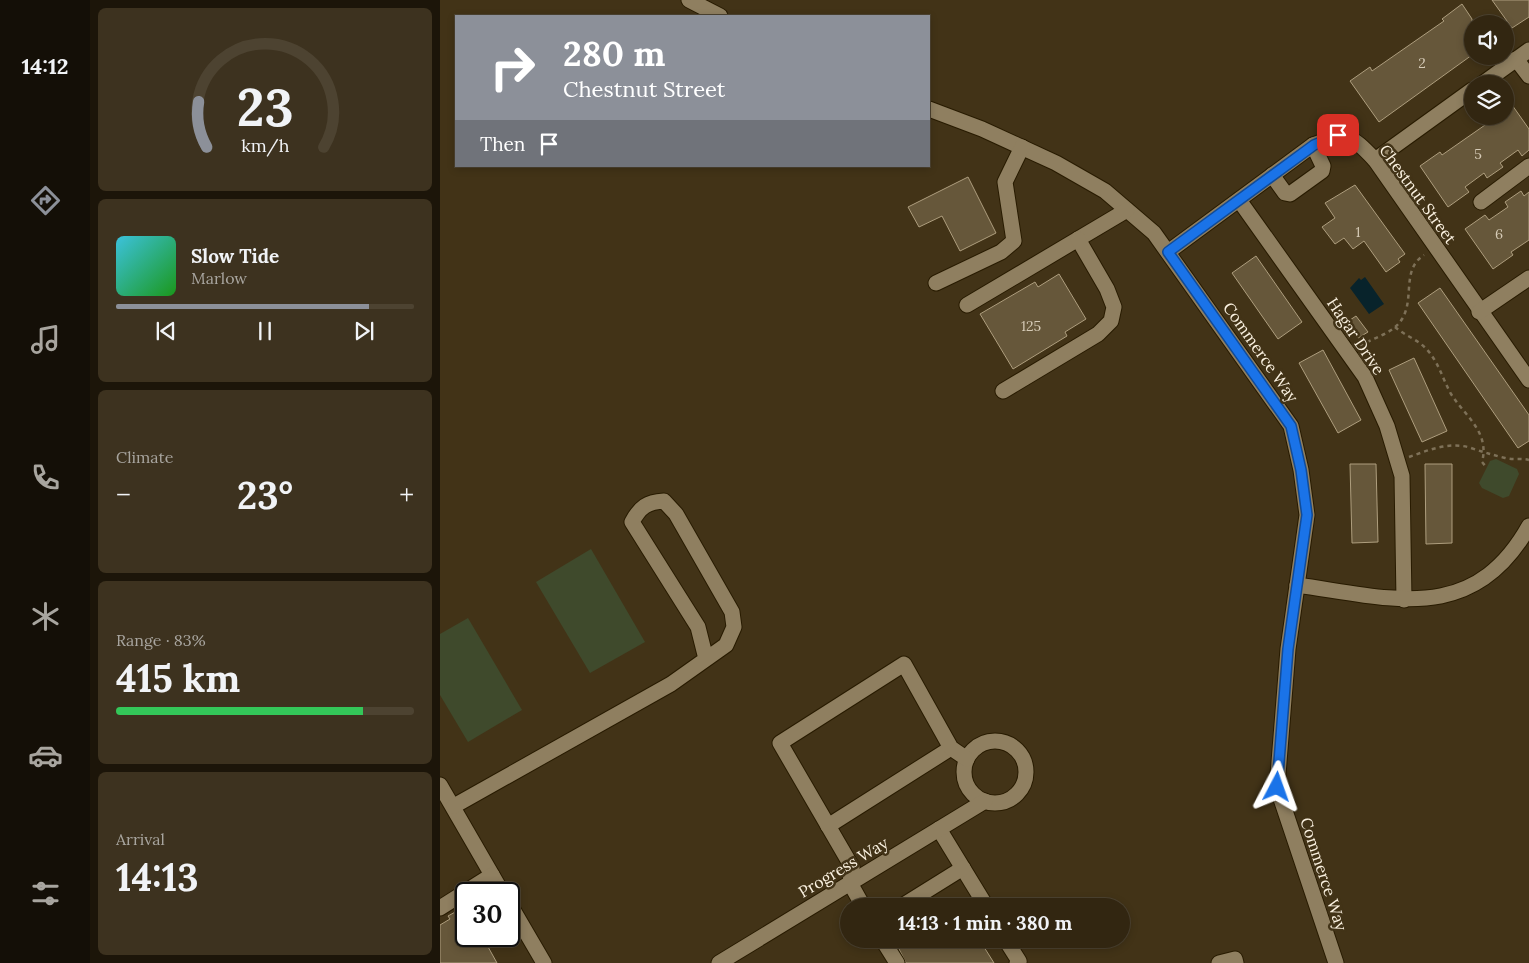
<!DOCTYPE html>
<meta charset="utf-8">
<style>
:root{--surface:#322611;--page:#3d321f;--text:#f1f3f6;--muted:#a8a59f;--line:#4d4331;--accent:#8c9099}
body{margin:0;font-family:Lora,serif;background:var(--page);color:var(--text);height:100vh;display:flex;flex-direction:column;font-size:19px;white-space:nowrap}
*{box-sizing:border-box;margin:0}
p{font-size:16px;color:var(--muted)}
.icon{flex:none;width:28px;height:28px;fill:none;stroke:currentColor;stroke-width:2;stroke-linecap:round;stroke-linejoin:round}
.map{position:relative;flex:1;overflow:hidden}
.panel{display:flex;flex-direction:column;gap:8px;padding:8px;background:#1c1509;width:350px}
.panel>*{flex:none}
.hud{position:absolute;left:15px;top:15px;width:475px;height:152px;border-radius:0px;box-shadow:0 2px 8px #0003,0 0 0 1px var(--line);background:#8c9099;color:#fff;overflow:hidden}
.buttons{position:absolute;left:1024px;top:15px;display:grid;gap:10px}
.buttons a{display:grid;place-items:center;width:50px;height:50px;border-radius:50%;background:var(--surface);box-shadow:0 2px 8px #0003,0 0 0 1px var(--line);font-size:25px}
.speed{position:absolute;left:15px;top:882px;display:flex;gap:10px;font-size:25px;font-weight:700;text-align:center}
.speed>*{display:grid;place-content:center;width:65px;height:65px;border-radius:50%;background:var(--surface);box-shadow:0 2px 8px #0003,0 0 0 1px var(--line);line-height:1}
.speed .limit{border:2px solid #111;border-radius:8px;background:#fff;color:#111}
.pin{position:absolute;display:grid;place-items:center;width:42px;height:42px;color:#fff;margin:-21px;border-radius:10px;box-shadow:0 2px 8px #0006}
.me{position:absolute;width:55px;margin:-28px;rotate:4deg;stroke-linejoin:round;filter:drop-shadow(0 0 4px #0008)}
.turn{display:flex;align-items:center;gap:18px;height:105px;padding:0 25px;font-size:22px}
.turn .icon{width:65px;height:65px;stroke-width:2.5}
.turn b{display:block;font-size:35px;line-height:42px}
.then{display:flex;align-items:center;height:48px;padding:0 25px;background:#0003;gap:10px;font-size:19px}
.big{font-size:38px;font-weight:700;line-height:1.1}
.panel .widget{flex:1;display:flex;flex-direction:column;justify-content:center;gap:8px;min-width:0;padding:0 18px;border-radius:8px;background:var(--page)}
.panel .dial{align-items:center;gap:0}
.dial svg{height:130px;overflow:visible;fill:none;stroke:var(--line);stroke-width:7;stroke-linecap:round;text-anchor:middle}
.dial text{fill:var(--text);stroke:none}
.song{display:flex;align-items:center;gap:15px}
.cover{width:60px;height:60px;border-radius:8px;background:linear-gradient(135deg,hsl(190 70% 55%),hsl(120 70% 35%))}
.played{height:5px;border-radius:2px;background:linear-gradient(90deg,var(--accent) 85%,var(--line) 85%)}
.keys{display:flex;justify-content:space-around;direction:ltr}
.heat{display:flex;justify-content:space-between;align-items:center;font-size:28px;direction:ltr}
.charge{height:8px;border-radius:4px;background:linear-gradient(90deg,#34c759 83%,var(--line) 0)}
.trip{position:absolute;left:400px;top:898px;width:290px;height:50px;border-radius:25px;background:var(--surface);box-shadow:0 2px 8px #0003,0 0 0 1px var(--line);font-weight:700;line-height:50px;text-align:center}
main{display:flex;flex:1;min-height:0}
.tabs{display:flex;flex-direction:column;width:90px;justify-content:space-around;align-items:center;background:#140f07;color:var(--muted)}
.tabs .icon{width:35px;height:35px}
.tabs .current{color:var(--accent)}
.tabs b{font-size:22px;color:var(--text)}
.map>svg:first-child{display:block}
.green{fill:#3f4a2c}
.water{fill:#08232b}
.building{fill:#66573a;stroke:#ae9e7e}
.lines{fill:none;stroke-linecap:round;stroke-linejoin:round}
.minor-casing{stroke:#281b00;stroke-width:17}
.path{stroke:#7e7158;stroke-width:2.5;stroke-dasharray:4 4;stroke-linecap:butt}
.minor{stroke:#8f7f60;stroke-width:15}
.route-casing{stroke:#114b97;stroke-width:12}
.route{stroke:#1a73e8;stroke-width:9}
.labels{text-anchor:middle;dominant-baseline:central;stroke-width:5;stroke-linejoin:round;paint-order:stroke}
.number-label{font-size:14px;fill:#d6cbb7}
.street-label{font-size:16px;fill:#fbf2e1;stroke:#423317}
</style>
<main>
<nav class="tabs">
<b>14:12</b>
<svg class="icon current" aria-label="directions" viewBox="0 0 24 24"><path d="M12 3l9 9-9 9-9-9zM9 14v-3h6M13 9l2 2-2 2"/></svg>
<svg class="icon" aria-label="music" viewBox="0 0 24 24"><path d="M9 18V5l10-2v13"/><circle cx="6" cy="18" r="3"/><circle cx="16" cy="16" r="3"/></svg>
<svg class="icon" aria-label="phone" viewBox="0 0 24 24"><path d="M5 4h4l2 5-3 2q2 4 5 5l2-3 5 2v4C11 20 4 13 5 4z"/></svg>
<svg class="icon" aria-label="climate" viewBox="0 0 24 24"><path d="M12 3v18M4 7l16 10M4 17L20 7"/></svg>
<svg class="icon" aria-label="car" viewBox="0 0 24 24"><path d="M5 17H2v-5l4-1 3-4h7l3 4 3 1v5h-3M9 17h6M6 11h13"/><circle cx="7" cy="17" r="2"/><circle cx="17" cy="17" r="2"/></svg>
<svg class="icon" aria-label="filters" viewBox="0 0 24 24"><path d="M4 7h16M4 17h16"/><circle cx="9" cy="7" r="2"/><circle cx="15" cy="17" r="2"/></svg>
</nav>
<section class="panel">
<div class="widget dial"><svg viewBox="0 0 100 80">
<path d="M14 69A42 42 0 1 1 86 69"/>
<path d="M14 69A42 42 0 0 1 9 41" stroke="#8c9099"/>
<text x="50" y="56" font-size="32" font-weight="700">23</text>
<text x="50" y="72" font-size="11">km/h</text>
</svg></div>
<div class="widget">
<div class="song"><i class="cover"></i><div><b>Slow Tide</b><p>Marlow</p></div></div>
<div class="played"></div>
<div class="keys"><svg class="icon" aria-label="previous" viewBox="0 0 24 24"><path d="M18 5L8 12l10 7zM5 5v14"/></svg><svg class="icon" aria-label="pause" viewBox="0 0 24 24"><path d="M8 5v14M16 5v14"/></svg><svg class="icon" aria-label="next" viewBox="0 0 24 24"><path d="M6 5l10 7-10 7zM19 5v14"/></svg></div>
</div>
<div class="widget"><p>Climate</p>
<div class="heat"><a>−</a><b class="big">23°</b><a>+</a></div>
</div>
<div class="widget"><p>Range · 83%</p><b class="big">415 km</b><div class="charge"></div></div>
<div class="widget"><p>Arrival</p><b class="big">14:13</b></div>
</section>
<div class="map">
<svg width="1089" height="963" viewBox="0 0 1089 963">
<rect width="100%" height="100%" fill="#423317"/>
<g class="green">
<path d="M 1056,459 L 1077,469 L 1079,474 L 1069,496 L 1063,498 L 1042,488 L 1039,483 L 1050,461 Z"/>
<path d="M 151,549 L 205,642 L 150,673 L 96,582 Z"/>
<path d="M 28,618 L 82,710 L 28,742 L 0,695 L 0,634 Z"/>
</g>
<path class="water" d="M 925,277 L 944,304 L 929,314 L 910,288 L 919,278 L 921,280 Z"/>
<g class="building">
<path d="M 1052,0 L 1089,0 L 1089,17 L 1072,28 Z"/>
<path d="M 1022,4 L 1032,19 L 1032,55 L 939,122 L 910,81 L 930,67 L 932,71 L 1004,21 L 1002,19 Z"/>
<path d="M 1065,95 L 1089,129 L 1089,150 L 1082,156 L 1078,150 L 1060,163 L 1063,167 L 1047,178 L 1044,173 L 1025,187 L 1029,192 L 1008,207 L 980,166 L 1000,152 L 1002,155 L 1058,116 L 1065,116 Z"/>
<path d="M 528,177 L 556,233 L 520,251 L 502,216 L 479,227 L 468,207 Z"/>
<path d="M 915,185 L 965,254 L 958,259 L 960,262 L 946,272 L 924,241 L 913,249 L 904,238 L 895,244 L 882,227 L 895,218 L 885,203 Z"/>
<path d="M 1081,191 L 1084,196 L 1089,192 L 1089,240 L 1071,252 L 1073,255 L 1053,269 L 1025,229 L 1045,215 L 1049,220 L 1068,207 L 1065,202 Z"/>
<path d="M 816,256 L 862,322 L 838,339 L 792,273 Z"/>
<path d="M 619,274 L 646,319 L 625,332 L 627,336 L 573,369 L 540,314 L 595,282 L 598,287 Z"/>
<path d="M 1000,288 L 1089,415 L 1089,441 L 1078,448 L 978,303 Z"/>
<path d="M 916,316 L 928,332 L 918,338 L 907,322 Z"/>
<path d="M 883,350 L 921,420 L 898,433 L 859,363 Z"/>
<path d="M 974,358 L 1007,431 L 982,442 L 949,370 Z"/>
<path d="M 910,464 L 936,464 L 938,542 L 912,543 Z"/>
<path d="M 985,464 L 1012,464 L 1012,543 L 986,544 Z"/>
<path d="M 26,906 L 26,936 L 42,936 L 57,963 L 0,963 L 0,925 L 10,919 L 8,916 Z"/>
<path d="M 463,939 L 539,939 L 554,963 L 466,963 L 456,943 Z"/>
</g>
<g class="lines">
<g class="minor-casing">
<g id="minor">
<path d="M 249,0 L 280,16"/>
<path d="M 1076,59 L 1089,76"/>
<path d="M 1042,84 L 1089,50"/>
<path d="M 489,109 L 542,129 L 616,163 L 665,191 L 714,233 L 851,426 L 861,470 L 867,515 L 848,649 L 837,787 L 896,963"/>
<path d="M 935,160 L 1032,90"/>
<path d="M 832,175 L 845,193 L 850,194 L 882,171 L 883,166 L 873,145"/>
<path d="M 799,200 L 925,377 L 947,426 L 962,476 L 964,600"/>
<path d="M 1041,202 L 1089,166"/>
<path d="M 728,252 L 873,145 C 907,132 910,134 935,160 L 1089,380"/>
<path d="M 496,283 L 561,252 L 574,241 L 565,182 L 582,147"/>
<path d="M 527,305 L 687,210"/>
<path d="M 1039,312 L 1089,278"/>
<path d="M 563,391 L 658,334 L 671,321 L 674,307 L 667,289 L 638,239"/>
<path d="M 857,585 C 951,598 1033,626 1089,526"/>
<circle cx="555" cy="772" r="31"/>
<path d="M 0,785 L 63,894"/>
<path d="M 14,806 L 231,684 L 286,645 L 294,627 L 292,612 L 236,514 L 224,501 C 207,502 200,507 192,522 L 258,627 L 266,659"/>
<path d="M 388,826 L 511,748"/>
<path d="M 499,829 L 546,906"/>
<path d="M 69,903 L 104,963"/>
<path d="M 423,906 L 410,883 L 412,867 L 340,743 L 464,664 L 511,748 L 527,759"/>
<path d="M 462,906 L 523,868"/>
<path d="M 0,908 L 52,875"/>
<path d="M 442,939 L 457,963"/>
<path d="M 565,939 L 579,961 L 577,963"/>
<path d="M 279,963 L 545,801"/>
<path d="M 779,963 L 795,959 L 796,963"/>
</g>
</g>
<g class="path">
<path d="M 955,327 C 963,334 973,338 981,344 C 998,358 1001,376 1011,394 C 1025,416 1050,432 1042,462 L 1047,468"/>
<path d="M 920,346 C 934,337 953,334 962,319 C 975,298 961,270 984,255"/>
<path d="M 969,457 C 989,450 1010,441 1031,448 C 1043,452 1053,455 1065,458 C 1073,460 1081,458 1089,460"/>
</g>
<use href="#minor" class="minor"/>
</g>
<g class="lines">
<g class="route-casing">
<path id="route" d="M 837,787 L 848,649 L 867,515 L 861,470 L 851,426 L 728,252 L 874,145 L 898,135"/>
</g>
<use href="#route" class="route"/>
</g>
<g class="labels">
<g class="number-label">
<text x="982" y="63">2</text>
<text x="1038" y="154">5</text>
<text x="918" y="232">1</text>
<text x="1059" y="234">6</text>
<text x="591" y="326">125</text>
</g>
<g class="street-label">
<text transform="translate(978 194) rotate(54)">Chestnut Street</text>
<text transform="translate(916 336) rotate(56)">Hagar Drive</text>
<text transform="translate(821 352) rotate(55)">Commerce Way</text>
<text transform="translate(403 867) rotate(-31)">Progress Way</text>
<text transform="translate(884 874) rotate(72)">Commerce Way</text>
</g>
</g>
</svg>
<div class="buttons">
<a><svg class="icon" aria-label="sound" viewBox="0 0 24 24"><path d="M4 9h4l5-4v14l-5-4H4zM17 9q2 3 0 6"/></svg></a>
<a><svg class="icon" aria-label="layers" viewBox="0 0 24 24"><path d="M12 4l9 5-9 5-9-5zM3 14l9 5 9-5"/></svg></a>
</div>
<div class="speed"><div class="limit">30</div></div>
<div class="pin" style="left:898px;top:135px;background:#d93025"><svg class="icon" aria-label="arrive" viewBox="0 0 24 24"><path d="M6 21V4h12l-3 4 3 4H6"/></svg></div>
<svg class="me" style="left:837px;top:787px" viewBox="-20 -20 40 40"><path d="M0-17L14 15 0 8-14 15z" fill="#1a73e8" stroke="#fff" stroke-width="4"/></svg>
<div class="trip">14:13 · 1 min · 380 m</div>
<div class="hud">
<div class="turn"><svg class="icon" aria-label="right" viewBox="0 0 24 24"><path d="M7 20v-9h11M14 6l5 5-5 5"/></svg><div><b>280 m</b>Chestnut Street</div></div>
<div class="then">Then<svg class="icon" aria-label="arrive" viewBox="0 0 24 24"><path d="M6 21V4h12l-3 4 3 4H6"/></svg></div>
</div>
</div>
</main>
